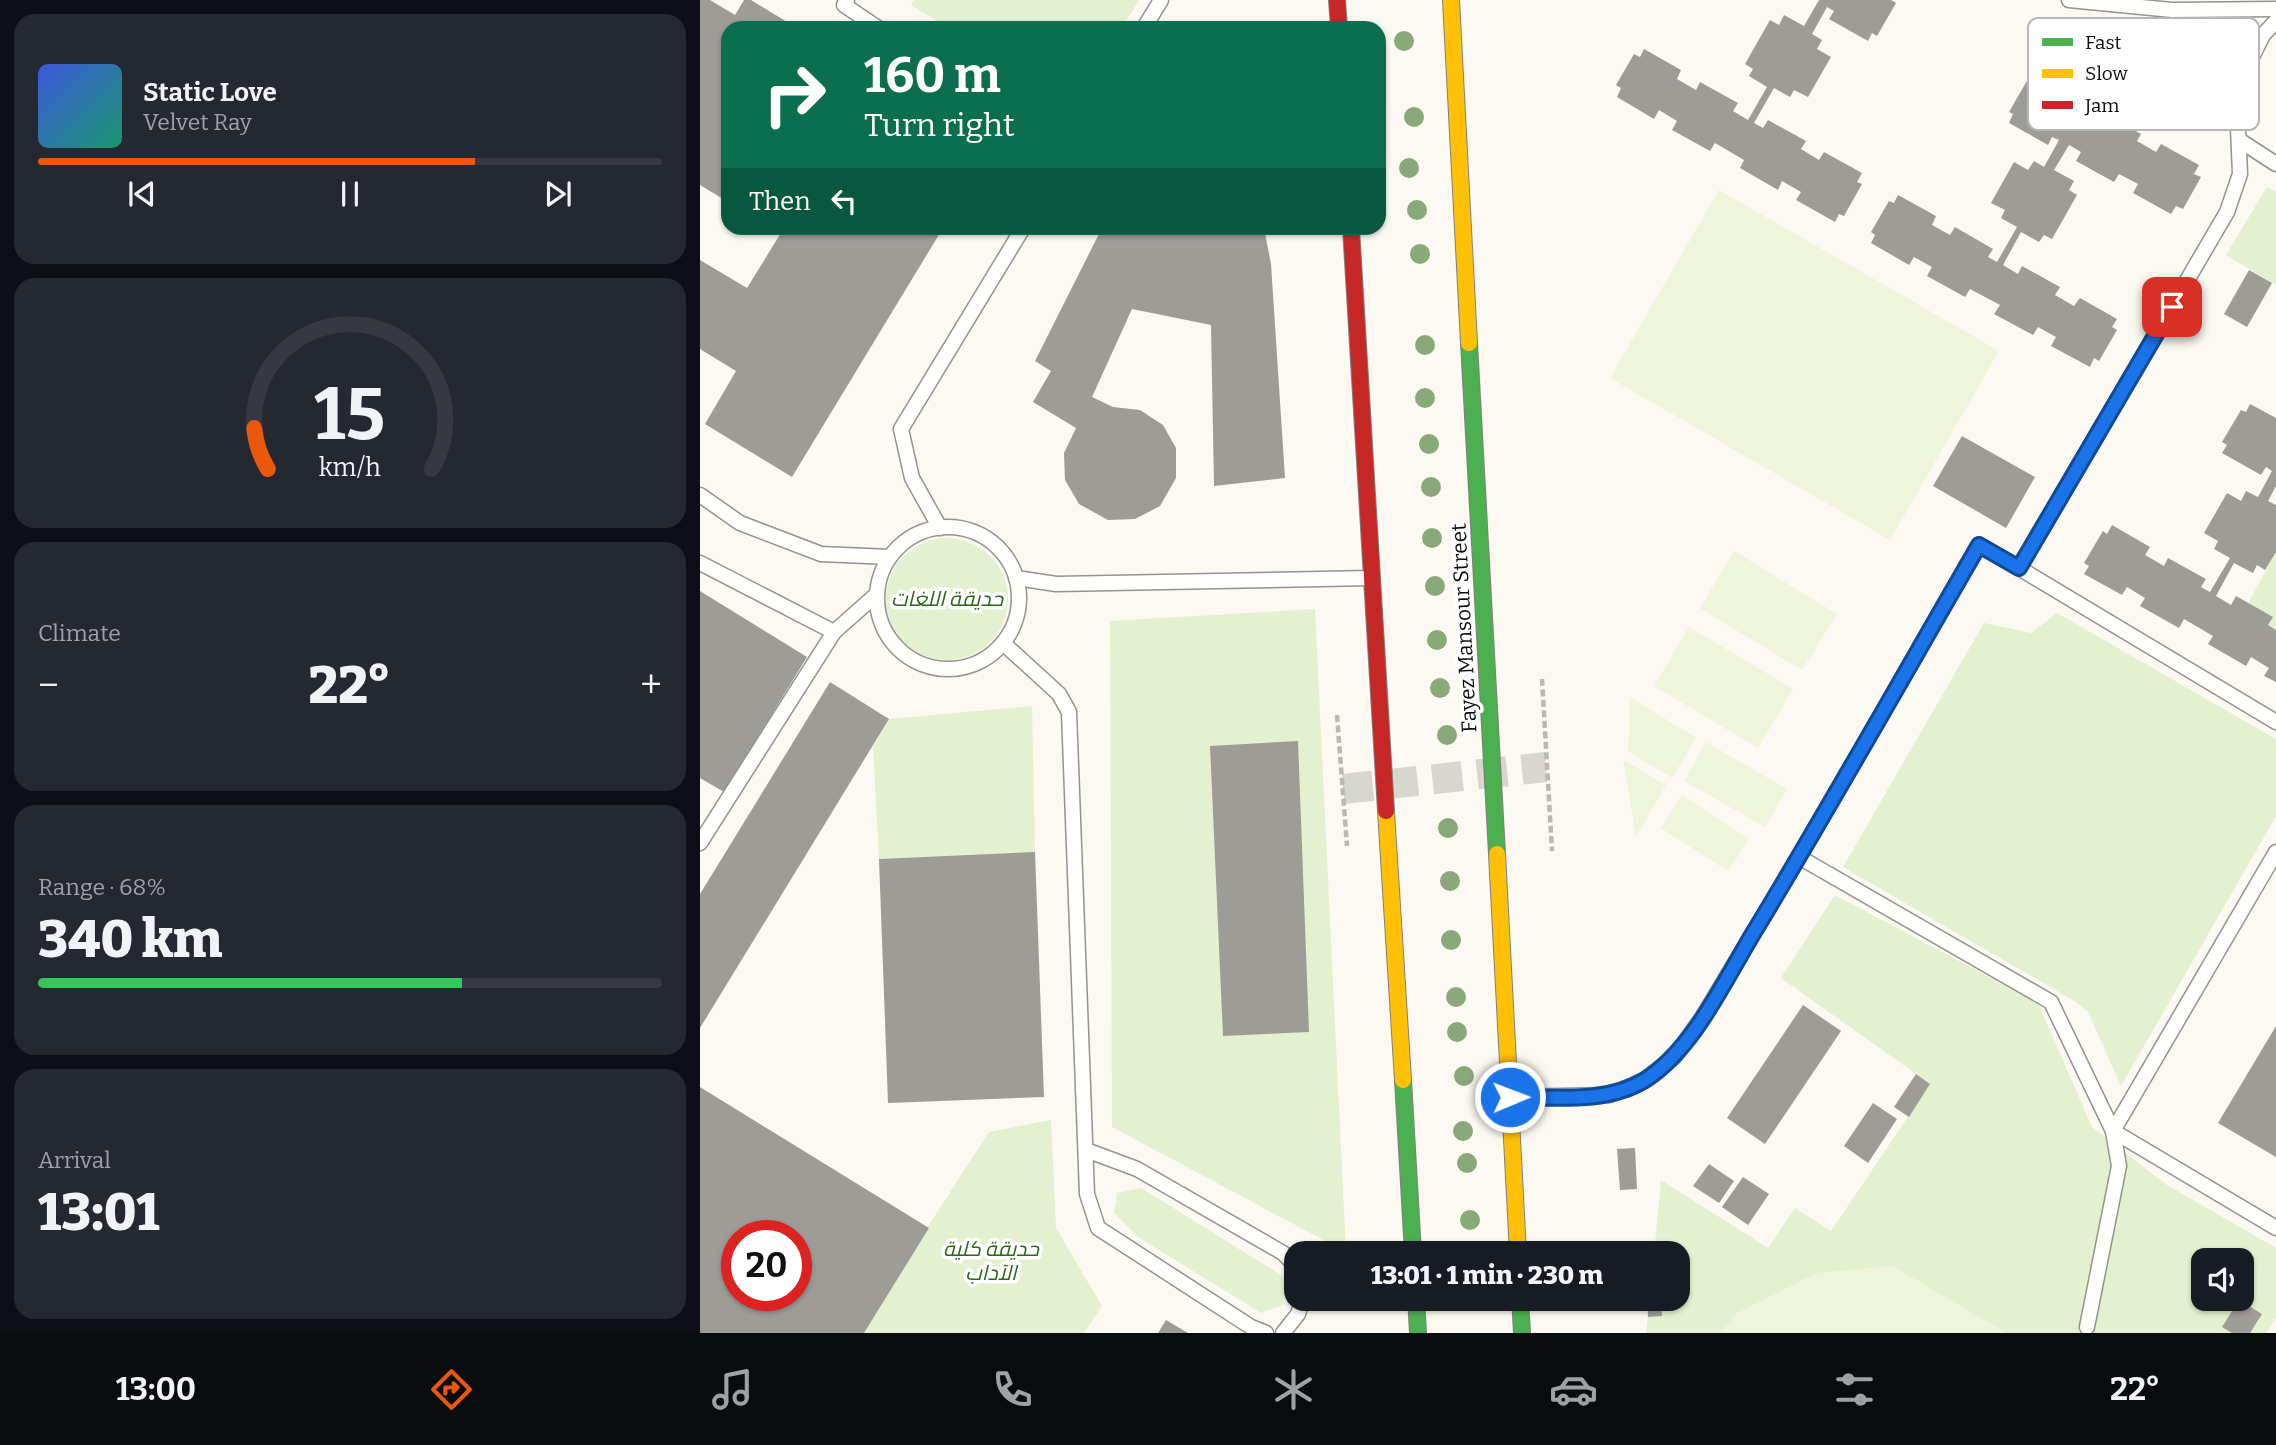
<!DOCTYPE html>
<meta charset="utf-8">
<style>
:root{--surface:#171b24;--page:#242831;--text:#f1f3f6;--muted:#9ea1a6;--line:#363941;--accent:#ea580c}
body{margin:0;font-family:Bitter,Cairo,serif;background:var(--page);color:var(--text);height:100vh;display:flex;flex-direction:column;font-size:26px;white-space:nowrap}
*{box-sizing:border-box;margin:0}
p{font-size:23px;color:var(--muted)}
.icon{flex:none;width:38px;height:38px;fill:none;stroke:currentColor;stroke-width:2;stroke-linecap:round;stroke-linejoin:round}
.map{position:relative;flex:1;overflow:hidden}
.details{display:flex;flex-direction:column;gap:14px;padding:14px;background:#0d0f14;width:700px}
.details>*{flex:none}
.hud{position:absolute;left:21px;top:21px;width:665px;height:214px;border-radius:21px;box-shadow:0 2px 5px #0004;background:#0b6e4f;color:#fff;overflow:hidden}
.tools{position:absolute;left:1491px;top:1248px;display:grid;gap:14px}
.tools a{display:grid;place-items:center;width:63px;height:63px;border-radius:14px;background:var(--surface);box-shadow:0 2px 5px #0004;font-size:35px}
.speed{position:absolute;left:21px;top:1220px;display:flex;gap:14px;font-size:35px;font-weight:700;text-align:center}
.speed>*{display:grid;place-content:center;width:91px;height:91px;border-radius:50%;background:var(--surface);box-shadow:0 2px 5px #0004;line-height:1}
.speed .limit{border:10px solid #d22;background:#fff;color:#111}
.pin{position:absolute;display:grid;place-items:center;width:60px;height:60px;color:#fff;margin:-30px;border-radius:14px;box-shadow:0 4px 10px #0006}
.me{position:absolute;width:77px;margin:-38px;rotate:89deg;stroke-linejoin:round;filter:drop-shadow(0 0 5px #0008)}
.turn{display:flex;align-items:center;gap:24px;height:147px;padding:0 28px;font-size:32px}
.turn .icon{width:91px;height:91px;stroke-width:2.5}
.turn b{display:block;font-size:49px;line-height:60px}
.then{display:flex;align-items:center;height:66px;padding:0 28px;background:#0003;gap:14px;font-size:26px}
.big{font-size:52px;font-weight:800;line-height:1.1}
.details .tile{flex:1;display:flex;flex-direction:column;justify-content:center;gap:10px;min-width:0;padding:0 24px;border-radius:21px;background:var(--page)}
.details .dial{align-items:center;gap:0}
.dial svg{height:182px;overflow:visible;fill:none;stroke:var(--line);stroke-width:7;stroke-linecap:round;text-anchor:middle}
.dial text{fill:var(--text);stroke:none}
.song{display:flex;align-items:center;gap:21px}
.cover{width:84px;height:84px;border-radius:10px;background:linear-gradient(135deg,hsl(230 70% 55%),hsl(160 70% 35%))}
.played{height:7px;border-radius:4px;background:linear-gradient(90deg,var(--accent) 70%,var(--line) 70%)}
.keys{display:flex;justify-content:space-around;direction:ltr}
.heat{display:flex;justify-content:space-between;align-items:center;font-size:38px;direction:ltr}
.charge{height:10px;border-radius:5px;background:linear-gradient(90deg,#34c759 68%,var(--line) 0)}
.trip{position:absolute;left:584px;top:1241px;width:406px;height:70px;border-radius:21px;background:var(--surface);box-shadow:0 2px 5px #0004;font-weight:800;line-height:70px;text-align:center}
.tabs{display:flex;height:112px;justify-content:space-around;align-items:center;background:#090b0e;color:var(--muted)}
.tabs .icon{width:49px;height:49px}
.tabs .current{color:var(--accent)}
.tabs b{font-size:32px;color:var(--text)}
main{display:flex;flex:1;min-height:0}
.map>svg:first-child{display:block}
.green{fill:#e4f1d0;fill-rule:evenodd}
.pitch{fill:#eef5da}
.building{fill:#9e9c97;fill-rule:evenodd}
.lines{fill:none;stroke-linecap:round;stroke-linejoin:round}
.street-tunnel{stroke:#d7d6cf;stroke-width:30;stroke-dasharray:30 15;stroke-linecap:butt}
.lane-casing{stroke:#949390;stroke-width:17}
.fast-casing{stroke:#81817d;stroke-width:18}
.slow-casing{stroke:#81817d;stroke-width:18}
.jam-casing{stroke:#81817d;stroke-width:18}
.path{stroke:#b8b8b6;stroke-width:4.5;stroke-dasharray:7 3.5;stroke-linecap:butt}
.lane{stroke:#fefefd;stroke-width:14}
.fast{stroke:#4caf50;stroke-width:16}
.slow{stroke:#ffc107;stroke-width:16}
.jam{stroke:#c62828;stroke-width:16}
.tree{fill:#89a97b}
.route-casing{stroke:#114b97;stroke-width:18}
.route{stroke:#1a73e8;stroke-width:12}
.labels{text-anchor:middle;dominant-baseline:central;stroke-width:7;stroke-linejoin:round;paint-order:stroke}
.park-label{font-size:21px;font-style:italic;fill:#2b681b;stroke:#fff}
.street-label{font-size:21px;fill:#0d0d0d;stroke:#fff}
.key{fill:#fff;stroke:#b6b6b6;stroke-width:2}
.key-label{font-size:19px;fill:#0d0d0d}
</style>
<main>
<section class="details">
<div class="tile">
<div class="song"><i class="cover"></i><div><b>Static Love</b><p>Velvet Ray</p></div></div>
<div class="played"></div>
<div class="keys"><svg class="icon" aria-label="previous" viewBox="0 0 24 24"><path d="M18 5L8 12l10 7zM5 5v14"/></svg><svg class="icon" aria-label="pause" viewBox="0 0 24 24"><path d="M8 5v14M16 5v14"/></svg><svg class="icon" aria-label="next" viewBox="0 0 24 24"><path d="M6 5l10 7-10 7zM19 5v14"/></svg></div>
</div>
<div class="tile dial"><svg viewBox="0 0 100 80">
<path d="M14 69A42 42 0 1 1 86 69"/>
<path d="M14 69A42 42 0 0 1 8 51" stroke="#ea580c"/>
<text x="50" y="56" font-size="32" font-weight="700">15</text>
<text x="50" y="72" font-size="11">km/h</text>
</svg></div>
<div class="tile"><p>Climate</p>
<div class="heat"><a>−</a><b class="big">22°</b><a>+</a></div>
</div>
<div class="tile"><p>Range · 68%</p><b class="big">340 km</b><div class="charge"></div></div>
<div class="tile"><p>Arrival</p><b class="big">13:01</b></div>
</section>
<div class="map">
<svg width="1576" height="1333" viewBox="0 0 1576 1333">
<rect width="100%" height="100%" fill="#fbf9f1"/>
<g class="green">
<path d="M 214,0 L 439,0 L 422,28 L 249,28 L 211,5 Z"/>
<path d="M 1567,187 L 1576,192 L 1576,285 L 1526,255 Z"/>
<circle cx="247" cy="599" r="61"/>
<path d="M 1576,551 L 1576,630 L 1568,625 L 1572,617 L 1548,604 Z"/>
<path d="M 615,609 L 646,1252 L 412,1127 L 410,621 Z"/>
<path d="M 1357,613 L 1576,739 L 1576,816 L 1421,1086 L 1388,1012 L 1376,1002 L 1143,867 L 1284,623 L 1331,633 Z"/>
<path d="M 332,706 L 335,852 L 179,859 L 173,747 L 189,719 Z"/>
<path d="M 1135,895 L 1338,1003 L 1392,1127 L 1467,1185 L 1576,1248 L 1576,1318 L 1566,1333 L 1306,1333 L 1192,1266 L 1039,1312 L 1020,1333 L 946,1333 L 950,1299 L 978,1298 L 978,1253 L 954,1253 L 961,1180 L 1068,1248 L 1095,1208 L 1131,1231 L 1230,1084 L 1081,978 ZM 1503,1260 L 1542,1260 L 1542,1298 L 1503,1298 Z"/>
<path d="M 351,1120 L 356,1228 L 402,1306 L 384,1333 L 159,1333 L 289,1132 Z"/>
<path d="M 441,1188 L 584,1277 L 583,1305 L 561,1313 L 438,1237 L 414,1213 L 417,1193 Z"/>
</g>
<g class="pitch">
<path d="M 1019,190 L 1299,351 L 1190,540 L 910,378 Z"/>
<path d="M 1034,551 L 1137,614 L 1102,670 L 1000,608 Z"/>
<path d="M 989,627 L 1093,689 L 1058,748 L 954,686 Z"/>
<path d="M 930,697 L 996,738 L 972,778 L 928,751 Z"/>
<path d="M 1006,742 L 1087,789 L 1065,827 L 984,781 Z"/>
<path d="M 923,760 L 966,785 L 936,836 Z"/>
<path d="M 982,795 L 1049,839 L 1028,871 L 961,828 Z"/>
<path d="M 1192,1266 L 1306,1333 L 1020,1333 L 1039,1312 L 1116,1273 Z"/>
</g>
<g class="building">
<path d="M 0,0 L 10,0 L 35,15 L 44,0 L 51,0 L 97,28 L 28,28 L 28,202 L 0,185 Z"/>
<path d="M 1119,0 L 1191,0 L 1196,3 L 1177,36 L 1172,33 L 1168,41 L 1129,19 L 1134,11 L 1127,7 L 1112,34 L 1122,40 L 1117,49 L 1131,57 L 1108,97 L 1094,90 L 1090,97 L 1074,88 L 1054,123 L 1063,128 L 1068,120 L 1106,141 L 1101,149 L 1119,160 L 1124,152 L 1162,173 L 1157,182 L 1162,184 L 1144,216 L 1139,214 L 1135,222 L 1096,200 L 1101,192 L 1082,181 L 1078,190 L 1040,168 L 1044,160 L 1015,143 L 1010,151 L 972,130 L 977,121 L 959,110 L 954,119 L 917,97 L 921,88 L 916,85 L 934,54 L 940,57 L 944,49 L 981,70 L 977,79 L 996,90 L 1000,82 L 1038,103 L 1033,111 L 1048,120 L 1067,87 L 1049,76 L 1053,69 L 1045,64 L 1070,20 L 1079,25 L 1084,15 L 1104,26 Z"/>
<path d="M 1337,73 L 1376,95 L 1371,104 L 1399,120 L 1403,112 L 1441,134 L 1437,141 L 1456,152 L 1461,144 L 1499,165 L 1494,174 L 1501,177 L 1483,209 L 1476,206 L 1471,214 L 1433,193 L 1438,184 L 1419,174 L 1414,182 L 1376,161 L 1381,152 L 1369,145 L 1354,170 L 1374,181 L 1369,190 L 1377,195 L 1352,239 L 1344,235 L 1339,242 L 1321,232 L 1303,265 L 1318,274 L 1322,266 L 1360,287 L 1355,295 L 1374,306 L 1380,298 L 1417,319 L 1412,327 L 1417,330 L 1399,361 L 1394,358 L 1390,367 L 1351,346 L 1356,337 L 1338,327 L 1333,335 L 1294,314 L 1300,305 L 1270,289 L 1265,297 L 1227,276 L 1232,267 L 1214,257 L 1209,265 L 1171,243 L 1175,235 L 1171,232 L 1189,201 L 1194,203 L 1198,195 L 1236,216 L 1232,225 L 1250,235 L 1255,227 L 1293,249 L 1288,257 L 1297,262 L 1317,227 L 1301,218 L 1305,210 L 1291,203 L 1314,162 L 1328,170 L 1334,161 L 1344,167 L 1359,140 L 1352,137 L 1348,145 L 1309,123 L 1313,114 L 1309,112 L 1328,79 L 1332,82 Z"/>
<path d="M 84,228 L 243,228 L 92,477 L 5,424 L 36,371 L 0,349 L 0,260 L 47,288 Z"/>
<path d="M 402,228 L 564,228 L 571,264 L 585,478 L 514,486 L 511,325 L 432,309 L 392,397 L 413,407 L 440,410 L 463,425 L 476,448 L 476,478 L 460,506 L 435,519 L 408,520 L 379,504 L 365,480 L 364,453 L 376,428 L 333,402 L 351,371 L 335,361 Z"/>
<path d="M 1549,270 L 1572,283 L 1547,327 L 1524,314 Z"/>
<path d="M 1550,404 L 1576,418 L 1576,486 L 1568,501 L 1576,505 L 1576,552 L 1565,570 L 1557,565 L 1553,573 L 1534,563 L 1516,596 L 1531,605 L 1536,596 L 1573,617 L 1568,625 L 1576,630 L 1576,682 L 1564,676 L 1569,668 L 1551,657 L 1546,666 L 1508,644 L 1513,636 L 1484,619 L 1479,628 L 1440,606 L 1445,598 L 1427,587 L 1422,595 L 1384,574 L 1389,566 L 1384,563 L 1403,531 L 1407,534 L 1412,525 L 1450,547 L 1445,555 L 1464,566 L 1468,558 L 1506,579 L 1501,587 L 1510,592 L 1530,558 L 1514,549 L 1518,541 L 1504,533 L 1527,493 L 1541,501 L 1546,491 L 1558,497 L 1572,471 L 1566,467 L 1561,475 L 1522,453 L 1527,445 L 1522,442 L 1541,410 L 1546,412 Z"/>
<path d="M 1262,436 L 1335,477 L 1306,528 L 1233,486 Z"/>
<path d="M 0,591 L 107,657 L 24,792 L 0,778 Z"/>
<path d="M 130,682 L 189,719 L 0,1028 L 0,894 Z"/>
<path d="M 598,741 L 609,1032 L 523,1036 L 510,746 Z"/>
<path d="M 335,852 L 344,1097 L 188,1103 L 179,859 Z"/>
<path d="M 1103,1005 L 1141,1031 L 1065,1144 L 1027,1118 Z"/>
<path d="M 1576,1026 L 1576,1157 L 1518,1123 Z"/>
<path d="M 1216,1074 L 1230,1084 L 1209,1117 L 1194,1107 Z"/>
<path d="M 0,1087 L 229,1228 L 164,1333 L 0,1333 ZM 37,1236 L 96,1236 L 96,1295 L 37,1295 Z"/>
<path d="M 1173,1103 L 1197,1119 L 1168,1163 L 1144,1146 Z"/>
<path d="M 935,1148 L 937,1189 L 920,1190 L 917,1149 Z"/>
<path d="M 1009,1164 L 1034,1181 L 1019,1203 L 993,1186 Z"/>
<path d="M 1043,1177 L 1069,1194 L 1048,1225 L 1022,1207 Z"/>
<path d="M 947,1298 L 961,1298 L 962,1316 L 948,1317 Z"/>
<path d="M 1539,1300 L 1562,1314 L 1550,1333 L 1532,1333 L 1522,1327 Z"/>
<path d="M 466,1320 L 488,1333 L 458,1333 Z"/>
</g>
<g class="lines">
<path class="street-tunnel" d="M 643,789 L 846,767"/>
<g class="lane-casing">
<g id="lane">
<path d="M 147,0 L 144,5 L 178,28"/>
<path d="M 1369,0 L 1472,10 L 1576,9"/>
<path d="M 444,28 L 461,0"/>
<path d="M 1539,140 L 1576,164"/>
<path d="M 0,495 L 40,523 L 121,554 L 190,557"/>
<circle cx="248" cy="598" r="71"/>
<path d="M 240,528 L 212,478 L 201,429 L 323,228"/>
<path d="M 0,563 L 134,632 L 0,843"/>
<path d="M 1319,568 L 1576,722"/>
<path d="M 316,578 L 356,584 L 671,578"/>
<path d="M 134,632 L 177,594"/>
<path d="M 303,643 L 359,694 L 369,712 L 387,1194 L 398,1228 L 551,1327 L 566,1333"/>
<path d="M 1099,857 L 1351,1002 L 1413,1131 L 1576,1228"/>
<path d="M 813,1097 L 910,1095 L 944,1080 L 974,1057 L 1002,1018 L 1099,857 L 1279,545 L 1319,568 L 1527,212 L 1540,174 L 1537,105 L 1546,69 L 1563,35 L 1576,21"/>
<path d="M 386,1150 L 437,1169 L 583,1253 L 597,1267"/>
<path d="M 1387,1327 L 1419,1166 L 1413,1131 L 1576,852"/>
<path d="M 583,1333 L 598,1314 L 603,1298"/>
</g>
</g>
<g class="fast-casing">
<g id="fast">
<path d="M 769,343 L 797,854"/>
<path d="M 703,1080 L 713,1253"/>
<path d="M 716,1298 L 718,1333"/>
<path d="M 820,1298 L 822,1333"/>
</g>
</g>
<g class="slow-casing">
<g id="slow">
<path d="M 751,0 L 769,343"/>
<path d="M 686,811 L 703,1080"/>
<path d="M 797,854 L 818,1253"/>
</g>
</g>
<g class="jam-casing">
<g id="jam">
<path d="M 637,0 L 639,28"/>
<path d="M 651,228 L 686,811"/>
</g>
</g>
<g class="path">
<path d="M 842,679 L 852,851"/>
<path d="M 637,715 L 647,846"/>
</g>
<use href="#lane" class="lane"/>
<use href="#fast" class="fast"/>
<use href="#slow" class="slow"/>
<use href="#jam" class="jam"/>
</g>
<g class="tree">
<circle cx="704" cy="41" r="10"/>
<circle cx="714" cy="117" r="10"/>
<circle cx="709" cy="168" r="10"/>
<circle cx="717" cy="210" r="10"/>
<circle cx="720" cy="254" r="10"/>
<circle cx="725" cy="345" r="10"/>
<circle cx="725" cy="398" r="10"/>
<circle cx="729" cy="444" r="10"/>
<circle cx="731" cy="487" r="10"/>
<circle cx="732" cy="538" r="10"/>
<circle cx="735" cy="586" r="10"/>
<circle cx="737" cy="640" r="10"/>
<circle cx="740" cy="688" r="10"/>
<circle cx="747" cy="735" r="10"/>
<circle cx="748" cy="828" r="10"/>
<circle cx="750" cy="881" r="10"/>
<circle cx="751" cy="940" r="10"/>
<circle cx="756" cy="997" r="10"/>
<circle cx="757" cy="1032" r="10"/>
<circle cx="764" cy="1076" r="10"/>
<circle cx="763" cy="1131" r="10"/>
<circle cx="767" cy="1163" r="10"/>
<circle cx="770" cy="1220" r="10"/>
</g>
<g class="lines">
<g class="route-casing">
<path id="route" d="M 810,1097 C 854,1097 906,1104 945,1080 C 995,1048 1026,977 1057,927 C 1133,801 1205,673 1279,545 L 1319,568 L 1472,307"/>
</g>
<use href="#route" class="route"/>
</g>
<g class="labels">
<g class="park-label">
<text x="247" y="599">حديقة اللغات</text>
<text x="291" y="1249">حديقة كلية<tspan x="291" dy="24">الآداب</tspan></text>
</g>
<g class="street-label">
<text transform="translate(764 628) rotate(-93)">Fayez Mansour Street</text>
</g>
</g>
<rect x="1328" y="18" width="231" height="112" rx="10" class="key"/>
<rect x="1342" y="38" width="31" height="8" fill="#4caf50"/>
<rect x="1342" y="69" width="31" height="9" fill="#ffc107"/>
<rect x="1342" y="101" width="31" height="8" fill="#c62828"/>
<g class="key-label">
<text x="1385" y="49">Fast</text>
<text x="1385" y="80">Slow</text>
<text x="1385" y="112">Jam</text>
</g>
</svg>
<div class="tools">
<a><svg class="icon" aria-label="sound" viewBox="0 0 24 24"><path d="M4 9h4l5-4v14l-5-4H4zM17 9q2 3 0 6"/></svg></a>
</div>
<div class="speed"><div class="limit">20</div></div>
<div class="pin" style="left:1472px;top:307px;background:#d93025"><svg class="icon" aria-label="arrive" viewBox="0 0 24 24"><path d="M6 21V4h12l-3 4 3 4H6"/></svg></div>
<svg class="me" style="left:810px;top:1097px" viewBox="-20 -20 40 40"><circle r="17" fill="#1a73e8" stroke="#fff" stroke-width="3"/><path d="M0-11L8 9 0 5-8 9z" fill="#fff"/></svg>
<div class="trip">13:01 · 1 min · 230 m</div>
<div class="hud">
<div class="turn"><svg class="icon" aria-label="right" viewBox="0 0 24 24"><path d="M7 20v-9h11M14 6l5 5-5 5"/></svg><div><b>160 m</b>Turn right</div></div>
<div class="then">Then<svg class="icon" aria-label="left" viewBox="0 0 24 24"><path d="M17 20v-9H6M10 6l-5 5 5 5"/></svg></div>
</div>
</div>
</main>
<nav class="tabs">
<b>13:00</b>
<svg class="icon current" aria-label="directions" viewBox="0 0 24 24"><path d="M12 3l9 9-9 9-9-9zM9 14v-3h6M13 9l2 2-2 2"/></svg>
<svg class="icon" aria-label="music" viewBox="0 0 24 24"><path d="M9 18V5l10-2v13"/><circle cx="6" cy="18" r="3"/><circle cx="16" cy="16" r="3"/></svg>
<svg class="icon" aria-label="phone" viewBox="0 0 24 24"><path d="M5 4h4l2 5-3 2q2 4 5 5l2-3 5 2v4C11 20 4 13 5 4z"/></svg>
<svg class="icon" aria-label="climate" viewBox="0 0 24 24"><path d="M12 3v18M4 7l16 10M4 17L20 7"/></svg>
<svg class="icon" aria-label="car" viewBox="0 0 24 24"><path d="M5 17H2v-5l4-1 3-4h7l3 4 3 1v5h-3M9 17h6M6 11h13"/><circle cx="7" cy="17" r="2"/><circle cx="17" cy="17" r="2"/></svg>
<svg class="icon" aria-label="filters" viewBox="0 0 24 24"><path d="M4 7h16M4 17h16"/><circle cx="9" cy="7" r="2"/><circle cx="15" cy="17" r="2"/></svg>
<b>22°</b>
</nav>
